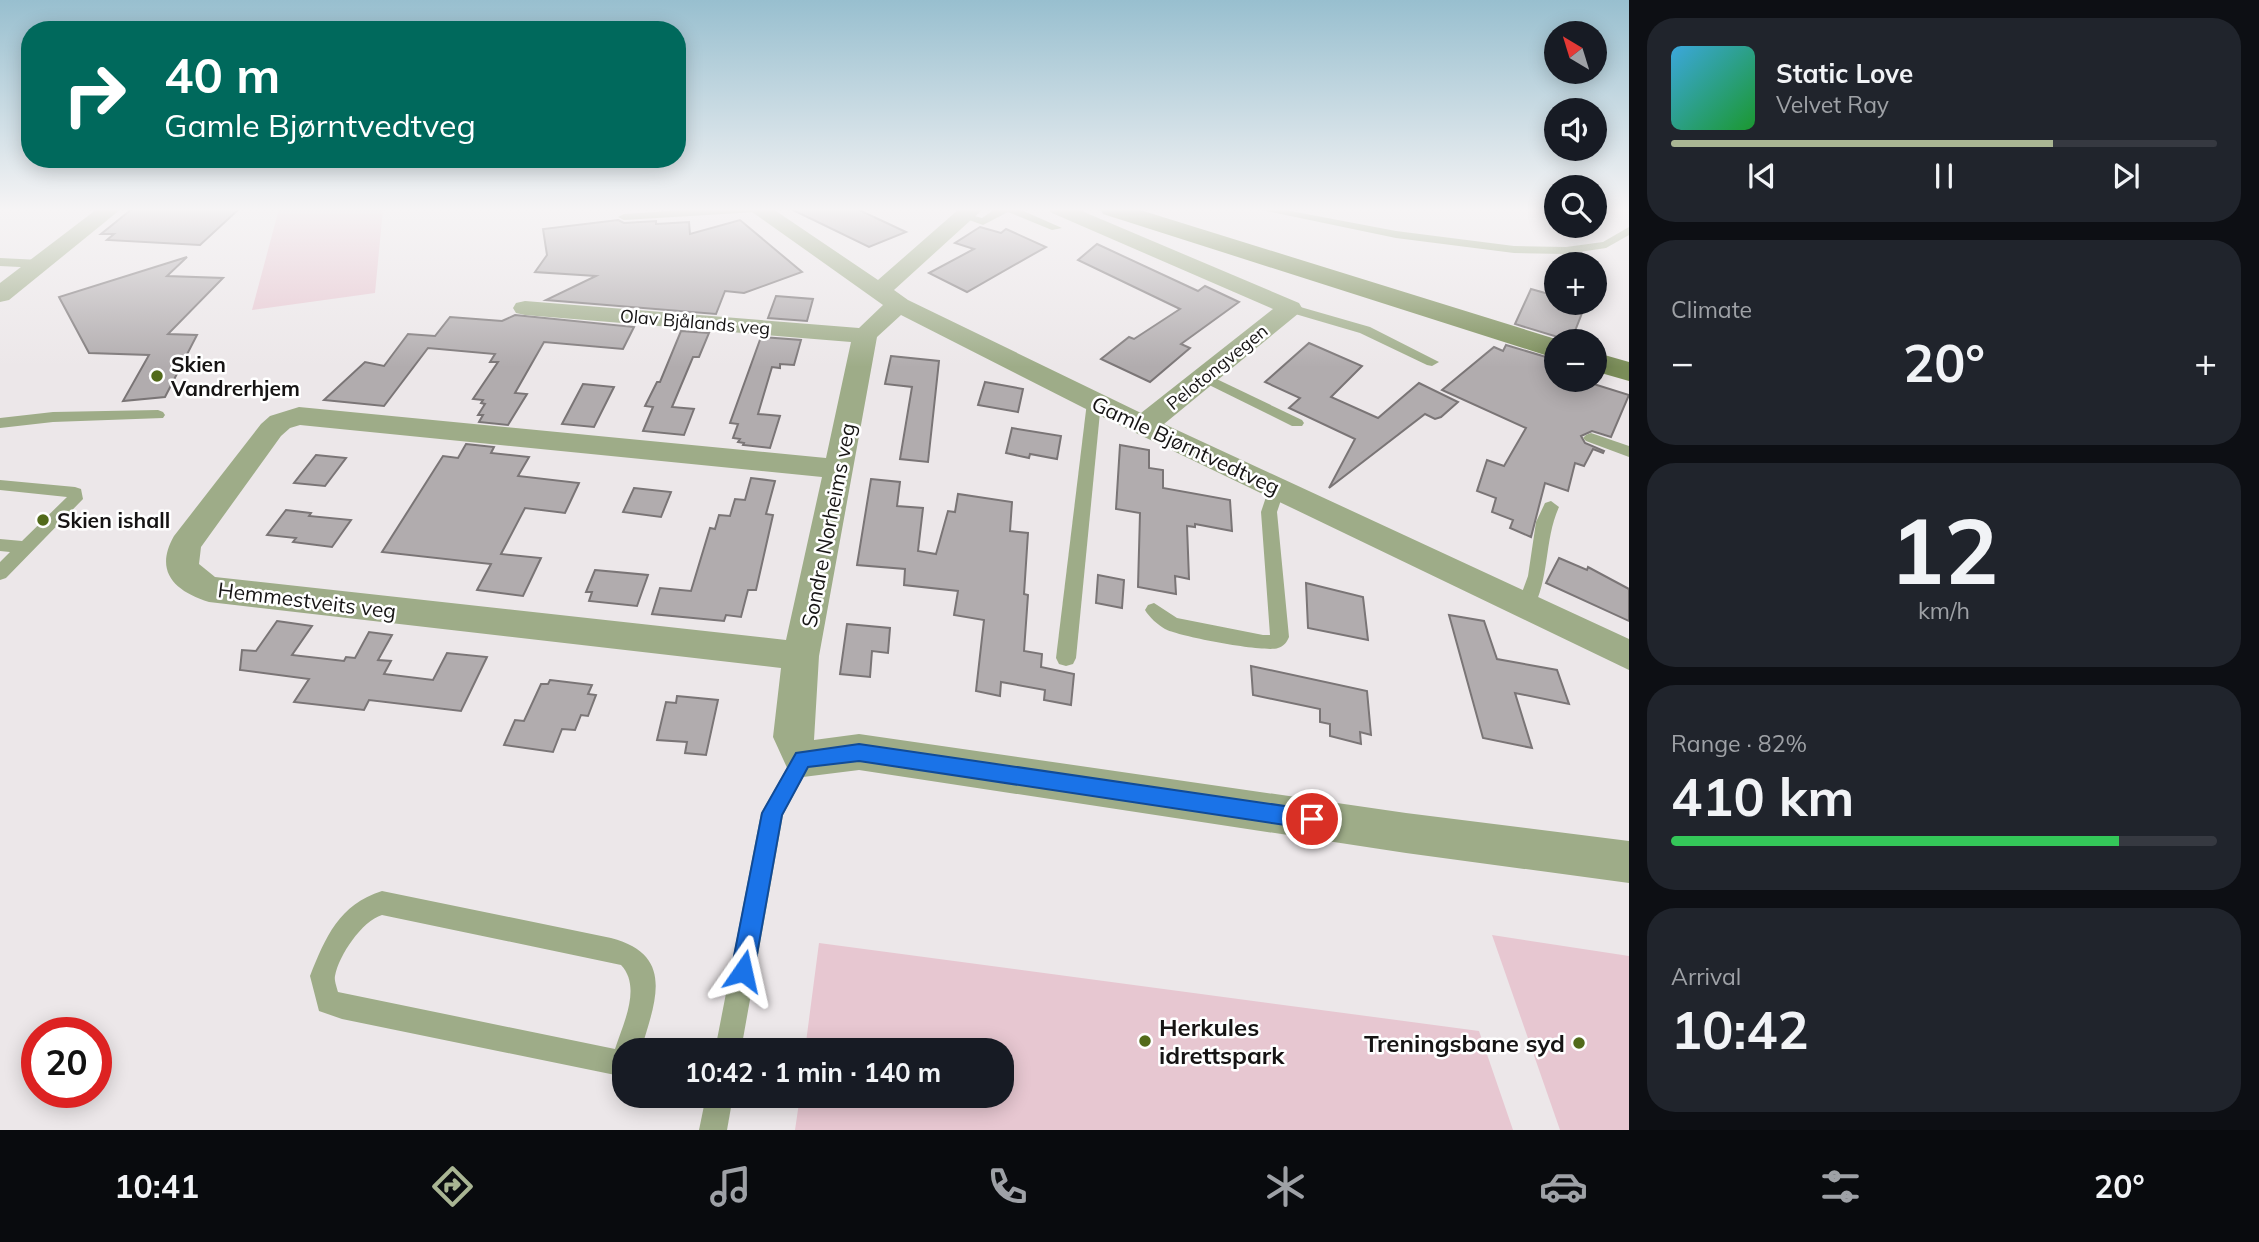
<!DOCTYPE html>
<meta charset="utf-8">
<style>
:root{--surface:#171b24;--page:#20242c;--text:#f1f3f6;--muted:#9ea1a6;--line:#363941;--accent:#a9b593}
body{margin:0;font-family:Mulish,sans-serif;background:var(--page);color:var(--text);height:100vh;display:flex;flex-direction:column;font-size:26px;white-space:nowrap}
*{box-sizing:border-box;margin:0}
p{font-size:23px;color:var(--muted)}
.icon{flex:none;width:38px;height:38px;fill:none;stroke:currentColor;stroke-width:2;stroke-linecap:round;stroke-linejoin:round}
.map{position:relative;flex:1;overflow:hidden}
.drawer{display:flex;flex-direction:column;gap:18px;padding:18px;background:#0d0f14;width:630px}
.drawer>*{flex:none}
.guide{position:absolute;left:21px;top:21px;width:665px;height:147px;border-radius:28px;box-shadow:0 4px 18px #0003;background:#00695c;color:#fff;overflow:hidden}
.needle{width:46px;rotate:322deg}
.tools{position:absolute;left:1544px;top:21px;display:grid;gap:14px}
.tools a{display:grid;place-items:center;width:63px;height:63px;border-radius:50%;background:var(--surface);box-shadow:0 4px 18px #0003;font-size:35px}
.speed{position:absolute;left:21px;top:1017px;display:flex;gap:14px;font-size:35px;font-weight:700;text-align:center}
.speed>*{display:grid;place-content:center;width:91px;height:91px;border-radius:50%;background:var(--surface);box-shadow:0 4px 18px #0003;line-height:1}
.speed .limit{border:10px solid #d22;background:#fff;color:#111}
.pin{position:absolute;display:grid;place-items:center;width:60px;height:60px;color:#fff;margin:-30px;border:4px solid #fff;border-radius:50%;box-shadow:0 2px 7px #0007}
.me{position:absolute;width:77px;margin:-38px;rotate:11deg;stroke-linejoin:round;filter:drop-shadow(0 0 5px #0008)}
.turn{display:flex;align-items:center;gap:24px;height:147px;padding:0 28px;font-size:32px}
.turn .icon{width:91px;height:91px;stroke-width:2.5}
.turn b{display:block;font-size:49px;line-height:60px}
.big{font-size:52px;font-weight:700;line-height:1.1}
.drawer .card{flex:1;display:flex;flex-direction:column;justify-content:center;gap:10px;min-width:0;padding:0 24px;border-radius:28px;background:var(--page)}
.drawer .dial{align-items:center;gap:0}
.dial b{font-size:91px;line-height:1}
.song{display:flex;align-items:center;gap:21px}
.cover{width:84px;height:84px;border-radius:10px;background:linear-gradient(135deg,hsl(200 70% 55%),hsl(130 70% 35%))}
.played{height:7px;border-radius:4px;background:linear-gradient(90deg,var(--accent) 70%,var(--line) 70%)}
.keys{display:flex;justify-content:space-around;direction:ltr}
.heat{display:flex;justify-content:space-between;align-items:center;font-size:38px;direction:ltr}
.charge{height:10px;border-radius:5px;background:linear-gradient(90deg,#34c759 82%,var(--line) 0)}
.trip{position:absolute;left:612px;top:1038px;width:402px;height:70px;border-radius:28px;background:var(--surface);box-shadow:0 4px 18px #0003;font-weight:700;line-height:70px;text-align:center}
.tab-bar{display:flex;height:112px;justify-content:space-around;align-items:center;background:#090b0e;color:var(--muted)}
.tab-bar .icon{width:49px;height:49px}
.tab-bar .active{color:var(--accent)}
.tab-bar b{font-size:32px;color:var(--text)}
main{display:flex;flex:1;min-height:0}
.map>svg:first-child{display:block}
.green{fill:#e7c7d1}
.building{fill:#b1acae;stroke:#7a7576;stroke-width:2}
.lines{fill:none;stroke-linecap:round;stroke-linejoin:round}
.service{fill:#9eac88;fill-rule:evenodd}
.minor{fill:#9eac88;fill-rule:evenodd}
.secondary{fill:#7a8d58;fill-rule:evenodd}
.route{fill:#1a73e8;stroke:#114b97;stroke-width:2}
.poi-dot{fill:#526a1a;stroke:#fff;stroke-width:2.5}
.labels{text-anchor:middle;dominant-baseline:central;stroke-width:5;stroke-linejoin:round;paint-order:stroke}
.far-street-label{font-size:18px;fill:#161414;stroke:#fff}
.poi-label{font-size:21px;font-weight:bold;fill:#161414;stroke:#fff;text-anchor:start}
.street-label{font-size:21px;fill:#161414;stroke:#fff}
.near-poi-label{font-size:24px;font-weight:bold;fill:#161414;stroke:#fff;text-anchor:start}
</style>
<main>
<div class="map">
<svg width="1629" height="1130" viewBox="0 0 1629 1130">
<rect width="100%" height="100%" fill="#ece7e9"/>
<g class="green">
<path d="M 279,209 L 383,209 L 375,293 L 252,310 Z"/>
<path d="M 1492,935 L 1629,956 L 1629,1130 L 1560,1130 Z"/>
<path d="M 819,943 L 1479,1031 L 1513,1130 L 795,1130 L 800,1096 L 1003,1096 L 1003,1050 L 805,1050 Z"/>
</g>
<g class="building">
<path d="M 132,209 L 239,209 L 200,245 L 107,240 L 114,234 L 101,234 Z"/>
<path d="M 791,209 L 857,209 L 906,232 L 869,247 Z"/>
<path d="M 618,220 L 624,223 L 656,221 L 656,224 L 689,222 L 690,234 L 740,220 L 802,272 L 744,293 L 725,291 L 716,314 L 546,300 L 596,276 L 535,272 L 547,255 L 543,229 Z"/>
<path d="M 980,227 L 1001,233 L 1006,229 L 1046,247 L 967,292 L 929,273 L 974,249 L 955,243 Z"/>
<path d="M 1097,244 L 1198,291 L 1205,286 L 1239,302 L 1181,344 L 1190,348 L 1150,382 L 1101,359 L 1129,337 L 1134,339 L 1180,309 L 1078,260 Z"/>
<path d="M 187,257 L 167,276 L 223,278 L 168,334 L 197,335 L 165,397 L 123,401 L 149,355 L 89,353 L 59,297 Z"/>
<path d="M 1531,289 L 1556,296 L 1556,303 L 1586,303 L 1571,341 L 1515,324 Z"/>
<path d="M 776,296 L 813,299 L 807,321 L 768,318 Z"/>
<path d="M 515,315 L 634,327 L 623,349 L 544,342 L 515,393 L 527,394 L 508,425 L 479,422 L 483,415 L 478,415 L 485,404 L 481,403 L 483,400 L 473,399 L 498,362 L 490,362 L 495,354 L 428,348 L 384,406 L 324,400 L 365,362 L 384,366 L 408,334 L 435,336 L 450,317 L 502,321 Z"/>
<path d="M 681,331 L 709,333 L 699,357 L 693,357 L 672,407 L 694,409 L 684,435 L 643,431 L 653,407 L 645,406 L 657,382 L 660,382 Z"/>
<path d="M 761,337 L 801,340 L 794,365 L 780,364 L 780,368 L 772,367 L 758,414 L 780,416 L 770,448 L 743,445 L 744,443 L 738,442 L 740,439 L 733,438 L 738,424 L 730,423 Z"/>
<path d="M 1309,343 L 1362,366 L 1331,397 L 1378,418 L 1419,383 L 1458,402 L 1441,417 L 1435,419 L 1425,414 L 1329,488 L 1355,439 L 1289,408 L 1300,398 L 1265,382 Z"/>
<path d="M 1506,345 L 1556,360 L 1556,380 L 1581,380 L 1629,395 L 1611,437 L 1592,431 L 1581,436 L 1585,443 L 1604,451 L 1603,453 L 1593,449 L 1584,466 L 1575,463 L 1568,491 L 1545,483 L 1531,537 L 1510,528 L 1513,520 L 1492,512 L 1496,498 L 1477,491 L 1487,460 L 1504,466 L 1526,428 L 1442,390 L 1494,347 L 1503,351 Z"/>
<path d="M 891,356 L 939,361 L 928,462 L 900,459 L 912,387 L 885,384 Z"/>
<path d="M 985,382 L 1023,389 L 1018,412 L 978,405 Z"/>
<path d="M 583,384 L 614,387 L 594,427 L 562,424 Z"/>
<path d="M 1012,428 L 1061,436 L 1057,459 L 1030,454 L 1029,458 L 1006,453 Z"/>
<path d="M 466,444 L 494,447 L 491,453 L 529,457 L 518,476 L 579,483 L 565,513 L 525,508 L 501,554 L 541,558 L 523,596 L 477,590 L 491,564 L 382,552 L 443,456 L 458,458 Z"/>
<path d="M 1120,445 L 1149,450 L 1149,468 L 1163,470 L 1163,488 L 1230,500 L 1232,531 L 1195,524 L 1195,527 L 1187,526 L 1189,579 L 1175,576 L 1176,594 L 1138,587 L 1140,513 L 1116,509 Z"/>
<path d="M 316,455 L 346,458 L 325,486 L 294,483 Z"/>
<path d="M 751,478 L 775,481 L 766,514 L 773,515 L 756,590 L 748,590 L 741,617 L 726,615 L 724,621 L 652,614 L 660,588 L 691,591 L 710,528 L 715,529 L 719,515 L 730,516 L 735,499 L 745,500 Z"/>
<path d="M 871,479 L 900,482 L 897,506 L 923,508 L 918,551 L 936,554 L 948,511 L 955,512 L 958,494 L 1012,502 L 1010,531 L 1028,533 L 1024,594 L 1028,595 L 1024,651 L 1042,654 L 1041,667 L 1074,674 L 1071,705 L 1044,700 L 1045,690 L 1001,682 L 1000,696 L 976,691 L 984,620 L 954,615 L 958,591 L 904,585 L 905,569 L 857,565 Z"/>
<path d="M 634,488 L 671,492 L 661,517 L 623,512 Z"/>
<path d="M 286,510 L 311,513 L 309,516 L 351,520 L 332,547 L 293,542 L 296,538 L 267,535 Z"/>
<path d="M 1559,558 L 1587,570 L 1588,567 L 1629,589 L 1629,621 L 1546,583 Z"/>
<path d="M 595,570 L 648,575 L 637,606 L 589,601 L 592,592 L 586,592 Z"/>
<path d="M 1098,575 L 1124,580 L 1122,608 L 1096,603 Z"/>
<path d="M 1306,583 L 1363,597 L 1368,640 L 1308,628 Z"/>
<path d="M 1449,615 L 1484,621 L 1497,659 L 1557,670 L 1569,704 L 1515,693 L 1532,748 L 1483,738 Z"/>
<path d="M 277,621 L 312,626 L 292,655 L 344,661 L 346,657 L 355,658 L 369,632 L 392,635 L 378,660 L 391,661 L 384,674 L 433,680 L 447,653 L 487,657 L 461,711 L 369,700 L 364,710 L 294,702 L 309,679 L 240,670 L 242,650 L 256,651 Z"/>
<path d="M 847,624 L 890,628 L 888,653 L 872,651 L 870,677 L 840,674 Z"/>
<path d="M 1251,666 L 1367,691 L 1371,735 L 1360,732 L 1361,744 L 1330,736 L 1330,724 L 1320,722 L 1320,709 L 1253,695 Z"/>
<path d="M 550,680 L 592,685 L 588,694 L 596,695 L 588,716 L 581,715 L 575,730 L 562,729 L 553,752 L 504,745 L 515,720 L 524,721 L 541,684 L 548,684 Z"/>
<path d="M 677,696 L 718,700 L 706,755 L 685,753 L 687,742 L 657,740 L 666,702 L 676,703 Z"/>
</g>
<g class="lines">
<g class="service">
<path d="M 700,209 L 762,209 L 756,212 L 624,220 L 618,217 L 624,214 Z"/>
<path d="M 995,209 L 1019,209 L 1062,228 L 1052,230 L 1008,212 L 983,225 L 958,216 L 964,213 L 982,218 Z"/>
<path d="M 1257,209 L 1280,209 L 1396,231 L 1514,246 L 1566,247 L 1603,242 L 1629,227 L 1629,235 L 1606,248 L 1566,254 L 1514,253 L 1396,238 Z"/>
<path d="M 0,258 L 40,260 L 46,264 L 40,268 L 0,266 Z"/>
<path d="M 1290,304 L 1370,327 L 1439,362 L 1432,366 L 1427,365 L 1360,333 L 1285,311 L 1285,305 Z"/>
<path d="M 1204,373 L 1302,420 L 1304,423 L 1302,426 L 1292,426 L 1199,380 L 1197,377 Z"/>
<path d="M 1094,397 L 1101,402 L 1076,658 L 1073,664 L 1066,666 L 1059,664 L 1056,658 L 1087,402 Z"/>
<path d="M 158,410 L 163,412 L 165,415 L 163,418 L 53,422 L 0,428 L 0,418 L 53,412 Z"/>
<path d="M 1591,433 L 1629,446 L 1629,457 L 1586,441 L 1583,438 L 1586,435 Z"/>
<path d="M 0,480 L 75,487 L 81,489 L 83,499 L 6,578 L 0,580 L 0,562 L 10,552 L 0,551 L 0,539 L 22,541 L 67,497 L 0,490 Z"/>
<path d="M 1277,482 L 1285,488 L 1277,512 L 1289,637 C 1287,642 1284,646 1278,648 C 1266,653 1177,636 1165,629 C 1158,625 1149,617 1145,610 L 1148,605 L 1154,603 L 1177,618 L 1263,635 L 1270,635 L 1261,512 L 1269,488 Z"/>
<path d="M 1551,501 L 1559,507 C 1544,540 1550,578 1532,611 L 1520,611 L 1517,606 L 1528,576 L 1536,522 L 1545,503 Z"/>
<path d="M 803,750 L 810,752 L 813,759 L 783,815 L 741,1050 L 715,1050 L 761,813 L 796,752 Z"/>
<path d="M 382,891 L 611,938 C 676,955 655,1002 641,1050 L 625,1050 L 625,1077 L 342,1019 L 319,1011 L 310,976 C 326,936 339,905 382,891 ZM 382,915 L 621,965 C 642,987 623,1024 615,1049 L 338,992 C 337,988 334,980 335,976 C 339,955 362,921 382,915 Z"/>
<path d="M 706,1096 L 733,1096 L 727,1130 L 699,1130 Z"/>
</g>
<g class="minor">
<path d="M 97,209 L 121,209 L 9,300 L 0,302 L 0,283 Z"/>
<path d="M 748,209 L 773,209 L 878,280 L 959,209 L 983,209 L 894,290 L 908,300 L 1141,413 L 1273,309 L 1052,213 L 1048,209 L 1077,209 L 1299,303 L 1302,308 L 1299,313 L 1164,424 L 1629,639 L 1629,670 L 1084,408 L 901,315 L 877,337 L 819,656 L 814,740 L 859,734 L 1406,813 L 1629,841 L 1629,883 L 1406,853 L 859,770 L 803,777 L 789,772 L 773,737 L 781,668 L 209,602 C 174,591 154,571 174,536 L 261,424 L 270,416 L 299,407 L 826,458 L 851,342 L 525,315 L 516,313 L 513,308 L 516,303 L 525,301 L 859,328 L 883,305 ZM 300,425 L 822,477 L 786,640 L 215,577 L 199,564 L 201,547 L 281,436 L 290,428 Z"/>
</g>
<g class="secondary">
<path d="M 1100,209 L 1137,209 L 1562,341 L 1556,341 L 1556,358 L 1545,355 L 1103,214 Z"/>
<path d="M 1594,352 L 1629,362 L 1629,381 L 1594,371 Z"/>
</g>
</g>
<linearGradient id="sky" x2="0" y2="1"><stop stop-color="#98bfcf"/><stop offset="0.57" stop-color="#f6f4f5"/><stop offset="1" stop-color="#f6f4f5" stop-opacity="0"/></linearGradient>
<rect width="1629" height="367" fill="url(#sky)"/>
<path class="route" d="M 859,744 L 1312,810 L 1319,813 L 1322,819 L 1319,826 L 1312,829 L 859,761 L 808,767 L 782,815 L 754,971 L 751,979 L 743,982 L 735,979 L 731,971 L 762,813 L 796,753 Z"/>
<g class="poi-dot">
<circle cx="157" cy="376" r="7"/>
<circle cx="43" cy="520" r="7"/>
<circle cx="1145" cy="1041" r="7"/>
<circle cx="1579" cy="1043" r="7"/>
</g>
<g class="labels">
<g class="far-street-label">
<text transform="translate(695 322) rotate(5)">Olav Bjålands veg</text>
<text transform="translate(1217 367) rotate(-39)">Pelotongvegen</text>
</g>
<g class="poi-label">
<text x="171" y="364">Skien<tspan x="171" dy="24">Vandrerhjem</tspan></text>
<text x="57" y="520">Skien ishall</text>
</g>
<g class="street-label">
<text transform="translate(1186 445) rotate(25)">Gamle Bjørntvedtveg</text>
<text transform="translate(828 525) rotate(-79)">Sondre Norheims veg</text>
<text transform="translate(307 600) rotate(7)">Hemmestveits veg</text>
</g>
<g class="near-poi-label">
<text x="1159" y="1027">Herkules<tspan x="1159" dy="28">idrettspark</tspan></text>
<text x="1565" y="1043" text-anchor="end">Treningsbane syd</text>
</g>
</g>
</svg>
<div class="tools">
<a><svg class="needle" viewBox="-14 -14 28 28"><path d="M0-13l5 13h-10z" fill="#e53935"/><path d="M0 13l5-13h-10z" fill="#9ea1a6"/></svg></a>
<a><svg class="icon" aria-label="sound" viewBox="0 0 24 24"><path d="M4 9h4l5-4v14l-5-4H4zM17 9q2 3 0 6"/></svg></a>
<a><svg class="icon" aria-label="search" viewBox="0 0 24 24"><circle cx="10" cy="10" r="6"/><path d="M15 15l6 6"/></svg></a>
<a>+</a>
<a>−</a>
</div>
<div class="speed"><div class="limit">20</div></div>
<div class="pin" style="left:1312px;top:819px;background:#d93025"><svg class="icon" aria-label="arrive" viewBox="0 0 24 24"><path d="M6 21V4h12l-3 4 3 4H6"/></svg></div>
<svg class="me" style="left:743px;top:971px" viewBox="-20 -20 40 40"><path d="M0-17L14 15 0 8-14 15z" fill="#1a73e8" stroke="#fff" stroke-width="4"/></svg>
<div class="trip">10:42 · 1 min · 140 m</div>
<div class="guide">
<div class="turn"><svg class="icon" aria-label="right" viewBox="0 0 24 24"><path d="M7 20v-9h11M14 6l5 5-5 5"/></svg><div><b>40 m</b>Gamle Bjørntvedtveg</div></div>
</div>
</div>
<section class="drawer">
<div class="card">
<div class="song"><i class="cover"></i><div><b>Static Love</b><p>Velvet Ray</p></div></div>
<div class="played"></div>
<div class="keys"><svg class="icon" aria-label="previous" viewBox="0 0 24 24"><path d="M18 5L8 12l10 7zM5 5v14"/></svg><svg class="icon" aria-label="pause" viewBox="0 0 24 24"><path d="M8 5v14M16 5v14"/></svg><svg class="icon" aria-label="next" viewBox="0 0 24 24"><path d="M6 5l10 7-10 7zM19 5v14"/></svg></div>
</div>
<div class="card"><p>Climate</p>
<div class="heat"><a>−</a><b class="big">20°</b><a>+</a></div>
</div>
<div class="card dial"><b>12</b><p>km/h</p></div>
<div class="card"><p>Range · 82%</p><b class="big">410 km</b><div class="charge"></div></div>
<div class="card"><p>Arrival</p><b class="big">10:42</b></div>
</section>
</main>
<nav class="tab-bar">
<b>10:41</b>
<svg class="icon active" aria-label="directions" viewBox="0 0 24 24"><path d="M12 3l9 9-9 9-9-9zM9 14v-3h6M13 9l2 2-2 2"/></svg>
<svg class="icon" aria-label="music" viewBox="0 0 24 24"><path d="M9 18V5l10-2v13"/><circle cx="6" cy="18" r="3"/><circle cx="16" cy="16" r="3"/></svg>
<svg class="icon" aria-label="phone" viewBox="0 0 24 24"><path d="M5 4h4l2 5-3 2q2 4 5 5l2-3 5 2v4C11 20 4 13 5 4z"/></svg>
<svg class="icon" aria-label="climate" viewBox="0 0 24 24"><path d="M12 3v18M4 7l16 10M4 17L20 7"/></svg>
<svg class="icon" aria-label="car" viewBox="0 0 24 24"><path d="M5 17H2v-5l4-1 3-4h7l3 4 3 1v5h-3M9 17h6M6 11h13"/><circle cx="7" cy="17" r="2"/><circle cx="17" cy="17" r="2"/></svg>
<svg class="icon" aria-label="filters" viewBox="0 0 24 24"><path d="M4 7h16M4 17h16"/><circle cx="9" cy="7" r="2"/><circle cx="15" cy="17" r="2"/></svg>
<b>20°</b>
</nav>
